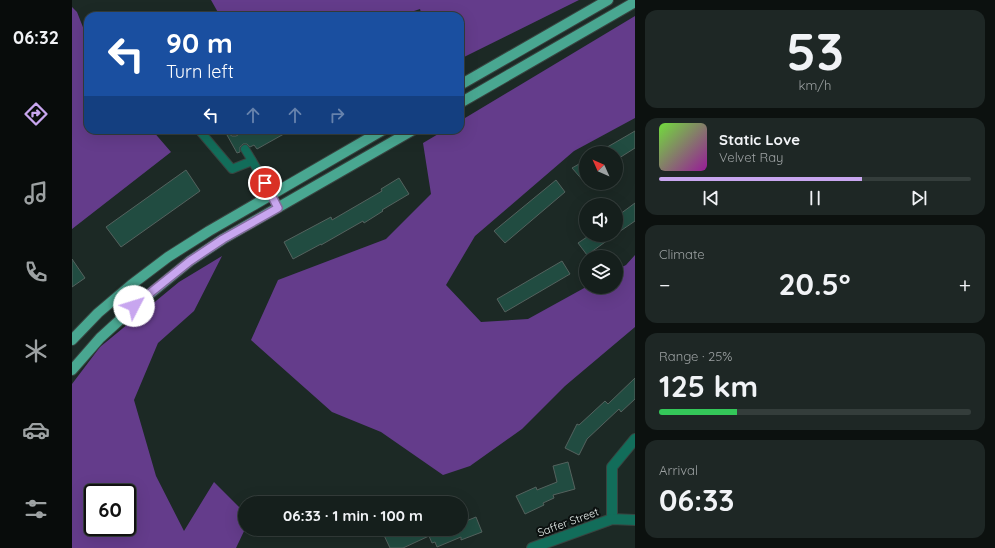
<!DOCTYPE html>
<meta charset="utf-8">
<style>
:root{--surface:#151f1c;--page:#1e2725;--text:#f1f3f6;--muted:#9da2a3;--line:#343d3b;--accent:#c8a6ef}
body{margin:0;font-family:Quicksand,sans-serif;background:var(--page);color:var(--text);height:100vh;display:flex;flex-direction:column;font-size:15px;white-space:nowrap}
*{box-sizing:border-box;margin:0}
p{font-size:13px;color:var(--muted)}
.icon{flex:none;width:22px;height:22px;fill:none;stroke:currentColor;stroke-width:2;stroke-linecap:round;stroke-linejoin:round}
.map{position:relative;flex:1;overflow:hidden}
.sheet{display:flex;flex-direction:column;gap:10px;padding:10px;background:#0c110f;width:360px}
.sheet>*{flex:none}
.guide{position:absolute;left:12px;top:12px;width:380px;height:122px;border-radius:12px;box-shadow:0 4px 16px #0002,0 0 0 1px var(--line);background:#1a4fa0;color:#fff;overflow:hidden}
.needle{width:26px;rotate:315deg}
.controls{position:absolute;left:507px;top:146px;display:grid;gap:8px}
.controls a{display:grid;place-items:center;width:44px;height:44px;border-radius:50%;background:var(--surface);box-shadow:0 4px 16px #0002,0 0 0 1px var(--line);font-size:20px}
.speed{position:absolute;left:12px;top:484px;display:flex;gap:8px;font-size:20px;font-weight:700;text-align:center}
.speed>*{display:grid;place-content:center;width:52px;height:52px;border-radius:50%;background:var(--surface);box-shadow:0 4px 16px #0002,0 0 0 1px var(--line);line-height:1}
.speed .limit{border:2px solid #111;border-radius:6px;background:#fff;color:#111}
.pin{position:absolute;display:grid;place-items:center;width:34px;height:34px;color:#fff;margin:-17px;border:2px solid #fff;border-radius:50%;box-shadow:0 1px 4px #0007}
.me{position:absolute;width:44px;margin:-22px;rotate:50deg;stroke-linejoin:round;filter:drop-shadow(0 0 3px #0008)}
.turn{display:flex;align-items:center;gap:14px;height:84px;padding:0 16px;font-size:18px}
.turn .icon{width:52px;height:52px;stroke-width:2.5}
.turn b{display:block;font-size:28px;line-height:34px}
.lanes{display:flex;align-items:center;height:38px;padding:0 16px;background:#0003;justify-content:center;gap:20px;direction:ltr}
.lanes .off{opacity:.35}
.big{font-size:30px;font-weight:700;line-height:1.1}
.sheet .tile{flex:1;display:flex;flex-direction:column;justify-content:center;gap:6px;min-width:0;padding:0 14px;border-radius:12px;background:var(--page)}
.sheet .dial{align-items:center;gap:0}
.dial b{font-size:52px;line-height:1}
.song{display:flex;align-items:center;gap:12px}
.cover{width:48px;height:48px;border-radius:6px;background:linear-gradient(135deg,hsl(100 70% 55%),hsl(300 70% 35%))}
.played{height:4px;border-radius:2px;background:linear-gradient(90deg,var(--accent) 65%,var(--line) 65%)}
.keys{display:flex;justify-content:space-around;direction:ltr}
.heat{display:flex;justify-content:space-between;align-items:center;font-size:22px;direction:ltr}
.charge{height:6px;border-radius:3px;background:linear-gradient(90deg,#34c759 25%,var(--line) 0)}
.trip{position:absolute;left:166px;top:496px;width:230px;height:40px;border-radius:20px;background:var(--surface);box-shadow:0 4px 16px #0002,0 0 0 1px var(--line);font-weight:700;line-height:40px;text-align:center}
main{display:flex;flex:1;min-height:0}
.dock{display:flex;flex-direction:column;width:72px;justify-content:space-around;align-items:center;background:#080c0b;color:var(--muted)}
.dock .icon{width:28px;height:28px}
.dock .active{color:var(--accent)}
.dock b{font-size:18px;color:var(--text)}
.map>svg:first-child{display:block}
.forest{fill:#643c8b;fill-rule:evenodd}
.building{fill:#214c41;stroke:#54625e}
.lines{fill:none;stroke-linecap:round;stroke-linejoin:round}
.lane-casing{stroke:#384440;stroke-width:10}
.street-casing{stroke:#384440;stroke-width:12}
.primary-casing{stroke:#384440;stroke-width:12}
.lane{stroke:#126d5a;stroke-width:8}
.street{stroke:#126d5a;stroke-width:10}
.primary{stroke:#49a791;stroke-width:10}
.route-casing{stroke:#826c9b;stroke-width:10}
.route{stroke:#c8a6ef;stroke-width:7}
.labels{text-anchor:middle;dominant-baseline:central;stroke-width:4;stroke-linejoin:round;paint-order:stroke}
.street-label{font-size:11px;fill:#e3ebe8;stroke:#0b100f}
</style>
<main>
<nav class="dock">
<b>06:32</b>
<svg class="icon active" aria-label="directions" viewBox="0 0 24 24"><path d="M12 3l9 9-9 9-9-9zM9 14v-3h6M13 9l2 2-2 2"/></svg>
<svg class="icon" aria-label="music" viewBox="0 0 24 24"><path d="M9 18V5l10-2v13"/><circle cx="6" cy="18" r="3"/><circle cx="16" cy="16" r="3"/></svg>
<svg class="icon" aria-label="phone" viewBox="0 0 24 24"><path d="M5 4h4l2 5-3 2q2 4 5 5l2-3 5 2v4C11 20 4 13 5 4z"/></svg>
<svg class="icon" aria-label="climate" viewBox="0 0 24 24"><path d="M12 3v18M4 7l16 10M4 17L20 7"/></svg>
<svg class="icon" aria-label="car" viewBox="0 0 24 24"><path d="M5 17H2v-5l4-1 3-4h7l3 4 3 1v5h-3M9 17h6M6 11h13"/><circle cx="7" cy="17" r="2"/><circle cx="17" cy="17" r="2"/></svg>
<svg class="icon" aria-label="filters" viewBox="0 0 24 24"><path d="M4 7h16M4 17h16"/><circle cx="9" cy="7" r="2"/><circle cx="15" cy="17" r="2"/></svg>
</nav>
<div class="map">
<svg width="563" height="548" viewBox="0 0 563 548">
<rect width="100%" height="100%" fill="#1c2925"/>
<g class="forest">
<path d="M 139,0 L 507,0 L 388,59 L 388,16 L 350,16 L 348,9 L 327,16 L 148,16 Z"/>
<path d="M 0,7 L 5,12 L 16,40 L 16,130 L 80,130 L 99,152 L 0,229 Z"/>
<path d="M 563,16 L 563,118 L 502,151 L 403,236 L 374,285 L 409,322 L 456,319 L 514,287 L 544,287 L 544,270 L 554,265 L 563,255 L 563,327 L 493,386 L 450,429 L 398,466 L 371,475 L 309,432 L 260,412 L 179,340 L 206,280 L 314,239 L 359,194 L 351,143 L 373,130 L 388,130 L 388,121 Z"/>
<path d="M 150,256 L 122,311 L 86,343 L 62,400 L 84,476 L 112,531 L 142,482 L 173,513 L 173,529 L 164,548 L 0,548 L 0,384 L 28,347 L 107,282 ZM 21,493 L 55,493 L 55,527 L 21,527 Z"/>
</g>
<g class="building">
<path d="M 167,130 L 219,130 L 185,149 L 182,145 L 178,147 L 175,144 L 171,144 L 168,147 L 168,152 L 165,153 L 155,135 L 157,134 L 160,136 L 164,136 L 166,135 Z"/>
<path d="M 563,131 L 563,148 L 544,160 L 544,153 L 525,153 Z"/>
<path d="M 514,160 L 514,184 L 500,168 Z"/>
<path d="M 114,170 L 128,191 L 49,247 L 34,227 Z"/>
<path d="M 327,178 L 337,194 L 310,210 L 311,211 L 292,223 L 291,221 L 249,245 L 249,244 L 221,259 L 212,242 L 259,217 L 260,220 L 310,191 L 309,189 Z"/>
<path d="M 484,180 L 493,192 L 433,243 L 422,231 Z"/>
<path d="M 563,203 L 563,221 L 544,234 L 544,217 Z"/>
<path d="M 518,235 L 543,235 L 515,255 L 506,243 Z"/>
<path d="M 0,259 L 13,278 L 0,287 Z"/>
<path d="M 490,261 L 498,274 L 433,312 L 425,299 Z"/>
<path d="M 563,378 L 563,399 L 549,412 L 547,409 L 515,439 L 507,455 L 493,448 L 505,424 L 507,425 L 533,401 L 536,404 Z"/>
<path d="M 496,462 L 503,489 L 481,495 L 482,498 L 471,503 L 472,505 L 453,514 L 444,496 L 464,487 L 465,490 L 485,482 L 481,466 Z"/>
<path d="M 404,517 L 410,532 L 389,540 L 389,537 L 365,547 L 363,542 L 360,543 L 357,536 L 331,548 L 318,548 L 309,529 L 389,529 L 389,523 Z"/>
</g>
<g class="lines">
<g class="lane-casing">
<g id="lane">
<path d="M 127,130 L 160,169 L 180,161"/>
<path d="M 161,130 L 162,131"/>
<path d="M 173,149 L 200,194 L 206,208"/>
</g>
</g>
<g class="street-casing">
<g id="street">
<path d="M 540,519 L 540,467 L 563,439"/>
<path d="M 460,548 L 540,519 L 563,520"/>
</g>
</g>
<g class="primary-casing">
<g id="primary">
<path d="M 388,85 L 536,0"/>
<path d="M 388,103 L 563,2"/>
<path d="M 0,340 L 26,313 L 59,285 L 96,257 L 137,231 L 311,130"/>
<path d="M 0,370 L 28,338 L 62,307 L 118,261 L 151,239 L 341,130"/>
</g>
</g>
<use href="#lane" class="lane"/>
<use href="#street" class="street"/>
<use href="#primary" class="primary"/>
</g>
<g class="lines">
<g class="route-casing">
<path id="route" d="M 62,306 L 118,261 L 151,239 L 206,208 L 193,183"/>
</g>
<use href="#route" class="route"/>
</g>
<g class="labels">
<g class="street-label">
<text transform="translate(496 522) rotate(-20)">Saffer Street</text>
</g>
</g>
</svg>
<div class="controls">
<a><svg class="needle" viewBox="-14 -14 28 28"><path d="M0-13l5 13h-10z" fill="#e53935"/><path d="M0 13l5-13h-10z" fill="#9da2a3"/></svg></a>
<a><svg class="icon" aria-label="sound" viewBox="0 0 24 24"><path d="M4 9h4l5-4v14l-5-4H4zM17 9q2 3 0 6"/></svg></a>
<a><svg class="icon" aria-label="layers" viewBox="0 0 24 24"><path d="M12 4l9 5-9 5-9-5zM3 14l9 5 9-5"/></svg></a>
</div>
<div class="speed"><div class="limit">60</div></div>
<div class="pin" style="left:193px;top:183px;background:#d93025"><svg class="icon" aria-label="arrive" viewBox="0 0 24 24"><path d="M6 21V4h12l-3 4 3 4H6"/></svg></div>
<svg class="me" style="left:62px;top:306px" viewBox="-20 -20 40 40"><circle r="19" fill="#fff"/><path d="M0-13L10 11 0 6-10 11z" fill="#c8a6ef"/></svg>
<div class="trip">06:33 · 1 min · 100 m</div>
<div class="guide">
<div class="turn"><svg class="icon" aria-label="left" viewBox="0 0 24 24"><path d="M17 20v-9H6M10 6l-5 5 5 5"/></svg><div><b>90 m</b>Turn left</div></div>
<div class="lanes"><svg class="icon" aria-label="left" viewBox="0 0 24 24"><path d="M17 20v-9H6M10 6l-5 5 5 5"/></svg><svg class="icon off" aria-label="ahead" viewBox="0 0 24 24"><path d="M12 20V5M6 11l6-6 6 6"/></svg><svg class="icon off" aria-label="ahead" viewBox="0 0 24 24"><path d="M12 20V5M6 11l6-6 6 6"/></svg><svg class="icon off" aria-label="right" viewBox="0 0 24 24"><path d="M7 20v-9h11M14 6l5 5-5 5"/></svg></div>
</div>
</div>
<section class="sheet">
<div class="tile dial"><b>53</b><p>km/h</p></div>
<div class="tile">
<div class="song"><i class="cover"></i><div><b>Static Love</b><p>Velvet Ray</p></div></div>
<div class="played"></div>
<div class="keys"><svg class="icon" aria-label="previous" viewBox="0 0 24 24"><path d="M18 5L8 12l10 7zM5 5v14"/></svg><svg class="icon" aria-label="pause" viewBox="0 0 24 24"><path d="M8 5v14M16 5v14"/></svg><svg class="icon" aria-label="next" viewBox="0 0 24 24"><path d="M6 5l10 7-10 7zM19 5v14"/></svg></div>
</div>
<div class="tile"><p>Climate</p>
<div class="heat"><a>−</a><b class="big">20.5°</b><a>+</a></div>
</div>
<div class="tile"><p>Range · 25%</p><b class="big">125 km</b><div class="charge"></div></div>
<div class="tile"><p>Arrival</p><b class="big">06:33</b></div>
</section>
</main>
